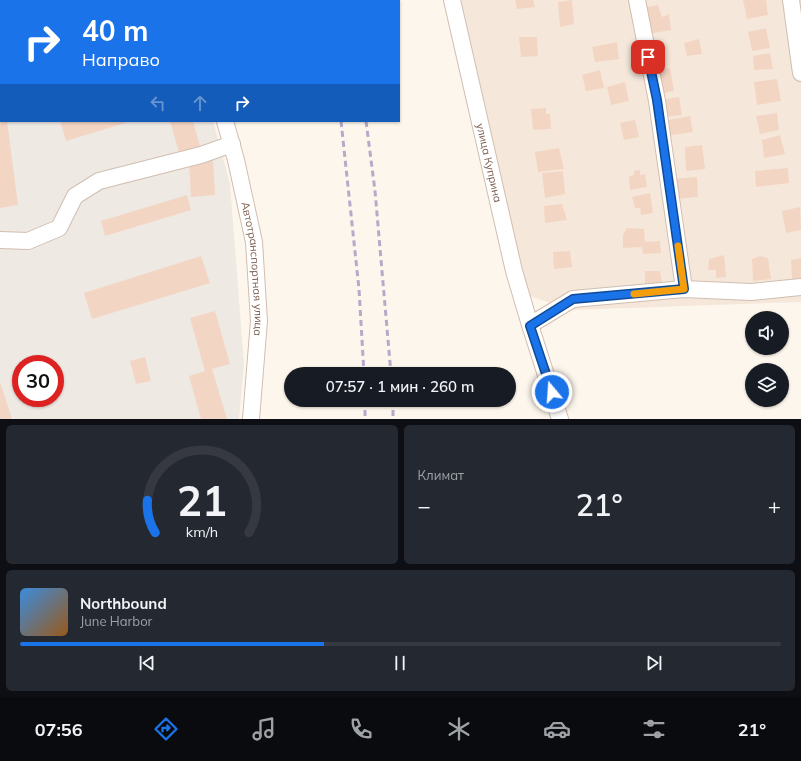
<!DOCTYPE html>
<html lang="ru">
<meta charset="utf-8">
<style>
:root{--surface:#171b24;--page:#242831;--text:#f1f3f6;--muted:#9ea1a6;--line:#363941;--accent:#1a73e8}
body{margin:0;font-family:Mulish,sans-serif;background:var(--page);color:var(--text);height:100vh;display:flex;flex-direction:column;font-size:15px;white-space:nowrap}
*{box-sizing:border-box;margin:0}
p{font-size:13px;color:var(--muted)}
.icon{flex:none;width:22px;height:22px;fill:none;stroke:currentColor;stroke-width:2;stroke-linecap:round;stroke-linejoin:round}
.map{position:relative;height:419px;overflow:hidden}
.details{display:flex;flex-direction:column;gap:6px;padding:6px;background:#0d0f14;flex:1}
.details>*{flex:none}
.banner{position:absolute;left:0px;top:0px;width:400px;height:122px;box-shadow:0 1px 3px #0004;background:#1a73e8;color:#fff;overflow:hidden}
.tools{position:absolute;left:745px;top:311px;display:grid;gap:8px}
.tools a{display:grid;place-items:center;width:44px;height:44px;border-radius:50%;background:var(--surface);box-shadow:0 1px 3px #0004;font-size:20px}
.speed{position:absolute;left:12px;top:355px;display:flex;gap:8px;font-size:20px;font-weight:700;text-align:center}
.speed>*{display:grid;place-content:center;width:52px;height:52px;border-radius:50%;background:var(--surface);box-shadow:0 1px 3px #0004;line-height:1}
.speed .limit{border:6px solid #d22;background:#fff;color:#111}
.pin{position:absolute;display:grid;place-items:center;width:34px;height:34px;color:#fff;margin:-17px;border-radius:8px;box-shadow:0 2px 6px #0006}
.me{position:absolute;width:44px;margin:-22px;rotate:342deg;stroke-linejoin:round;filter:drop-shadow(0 0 3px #0008)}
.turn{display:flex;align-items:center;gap:14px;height:84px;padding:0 16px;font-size:18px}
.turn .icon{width:52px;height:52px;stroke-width:2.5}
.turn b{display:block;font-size:28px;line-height:34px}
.lanes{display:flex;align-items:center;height:38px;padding:0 16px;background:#0003;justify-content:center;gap:20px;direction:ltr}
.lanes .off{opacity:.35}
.big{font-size:30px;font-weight:600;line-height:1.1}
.details .card{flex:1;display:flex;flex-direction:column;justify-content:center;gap:6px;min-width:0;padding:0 14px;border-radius:6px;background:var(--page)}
.details .dial{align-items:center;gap:0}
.dial svg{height:104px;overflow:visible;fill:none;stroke:var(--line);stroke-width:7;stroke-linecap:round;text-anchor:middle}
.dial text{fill:var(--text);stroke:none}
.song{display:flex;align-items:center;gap:12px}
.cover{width:48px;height:48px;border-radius:6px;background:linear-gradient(135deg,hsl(210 70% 55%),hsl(30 70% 35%))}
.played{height:4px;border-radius:2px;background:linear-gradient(90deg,var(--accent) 40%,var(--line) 40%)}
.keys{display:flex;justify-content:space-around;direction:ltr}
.heat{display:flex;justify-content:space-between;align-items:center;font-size:22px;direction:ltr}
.details .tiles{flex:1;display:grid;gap:6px;grid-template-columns:1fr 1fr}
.card:last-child{grid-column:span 2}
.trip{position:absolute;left:284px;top:367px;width:232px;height:40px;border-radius:20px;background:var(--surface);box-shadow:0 1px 3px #0004;font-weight:600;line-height:40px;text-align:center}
.menu{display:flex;height:64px;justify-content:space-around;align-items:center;background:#090b0e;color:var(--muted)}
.menu .icon{width:28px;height:28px}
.menu .active{color:var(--accent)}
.menu b{font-size:18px;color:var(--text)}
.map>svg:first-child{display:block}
.residential{fill:#f5e8da}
.industrial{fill:#efe9e4;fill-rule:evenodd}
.building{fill:#f3d5c3}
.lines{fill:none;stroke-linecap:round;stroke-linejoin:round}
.minor-casing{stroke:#d1beb0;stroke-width:18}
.path{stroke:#d9b8a5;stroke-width:2;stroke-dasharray:1 3;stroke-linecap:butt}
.minor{stroke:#fff;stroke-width:16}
.rail{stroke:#b9a8c9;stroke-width:3;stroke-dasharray:6 4;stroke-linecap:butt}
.route-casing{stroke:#114b97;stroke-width:10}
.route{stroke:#1a73e8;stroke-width:7}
.slow{stroke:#f59e0b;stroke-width:7}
.labels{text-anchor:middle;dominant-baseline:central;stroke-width:3.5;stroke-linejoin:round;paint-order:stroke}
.street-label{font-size:11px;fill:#7a5c4d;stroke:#fffaf3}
</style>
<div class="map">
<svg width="801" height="419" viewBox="0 0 801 419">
<rect width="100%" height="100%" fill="#fdf6ec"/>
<path class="residential" d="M 460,0 L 801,0 L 801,302 L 571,310 L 527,295 Z"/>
<path class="industrial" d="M 0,0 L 179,0 L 179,1 L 1,1 L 1,121 L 213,121 L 230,184 L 244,364 L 239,419 L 0,419 ZM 21,364 L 55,364 L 55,398 L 21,398 Z"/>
<g class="building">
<path d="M 515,0 L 533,0 L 535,7 L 517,9 Z"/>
<path d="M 572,0 L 574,24 L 560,27 L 558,2 Z"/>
<path d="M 743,0 L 766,0 L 768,15 L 747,19 Z"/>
<path d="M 658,5 L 662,17 L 669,14 L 671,30 L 648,34 L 642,8 Z"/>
<path d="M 766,28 L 770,48 L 752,51 L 748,32 Z"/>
<path d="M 519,37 L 537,37 L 538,56 L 521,57 Z"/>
<path d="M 699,39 L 702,54 L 687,56 L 684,43 Z"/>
<path d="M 617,42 L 619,59 L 595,62 L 592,47 Z"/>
<path d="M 770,53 L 773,69 L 754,70 L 753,56 Z"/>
<path d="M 670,68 L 674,91 L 659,94 L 655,72 Z"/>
<path d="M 600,70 L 604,88 L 586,91 L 582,75 Z"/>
<path d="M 777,79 L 781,101 L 757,105 L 754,82 Z"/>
<path d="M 625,82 L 629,101 L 611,105 L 607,87 Z"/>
<path d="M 679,97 L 682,115 L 664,117 L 662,100 Z"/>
<path d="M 546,108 L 546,114 L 550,114 L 551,129 L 533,130 L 531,109 Z"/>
<path d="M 777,113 L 779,130 L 760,134 L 756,116 Z"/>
<path d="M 690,116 L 693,132 L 666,136 L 664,121 Z"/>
<path d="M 635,120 L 639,137 L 624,140 L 620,123 Z"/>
<path d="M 0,121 L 7,121 L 18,205 L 0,208 Z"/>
<path d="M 60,121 L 125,121 L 125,123 L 66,141 Z"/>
<path d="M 170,121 L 193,121 L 200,146 L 179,153 Z"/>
<path d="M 780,135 L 785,154 L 764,158 L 762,140 Z"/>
<path d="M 702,145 L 705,169 L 686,171 L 685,147 Z"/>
<path d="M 559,148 L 564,169 L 538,172 L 535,152 Z"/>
<path d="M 213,159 L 215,195 L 191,197 L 189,161 Z"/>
<path d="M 788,168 L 789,183 L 756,187 L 755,171 Z"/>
<path d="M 640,170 L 640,175 L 645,174 L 647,187 L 630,190 L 629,176 L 634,175 L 634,171 Z"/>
<path d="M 563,171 L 565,194 L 545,198 L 542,173 Z"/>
<path d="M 697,177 L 698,197 L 675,199 L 672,179 Z"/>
<path d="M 650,193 L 653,213 L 641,215 L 640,208 L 635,208 L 632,197 Z"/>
<path d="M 187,195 L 191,210 L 105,236 L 101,221 Z"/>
<path d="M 562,204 L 567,220 L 545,223 L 544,206 Z"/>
<path d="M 800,207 L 801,230 L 786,233 L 782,211 Z"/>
<path d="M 627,228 L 644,229 L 645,242 L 660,241 L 661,253 L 643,254 L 642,247 L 623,248 L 623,235 Z"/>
<path d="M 570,251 L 572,267 L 554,269 L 553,252 Z"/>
<path d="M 724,255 L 726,277 L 716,278 L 716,270 L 708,270 L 709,259 Z"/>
<path d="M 201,256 L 210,283 L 92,319 L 84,293 Z"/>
<path d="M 760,256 L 768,258 L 771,279 L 753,281 L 752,259 Z"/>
<path d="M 801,258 L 801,278 L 792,279 L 791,260 Z"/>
<path d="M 645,271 L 660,271 L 662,283 L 645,284 Z"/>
<path d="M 215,311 L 230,364 L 212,369 L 227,419 L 201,419 L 189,376 L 205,371 L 190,318 Z"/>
<path d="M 145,357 L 151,381 L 136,384 L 130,361 Z"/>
<path d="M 0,382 L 12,419 L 0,419 Z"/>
</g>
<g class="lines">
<g class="minor-casing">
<g id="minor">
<path d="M 190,0 L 190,1"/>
<path id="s1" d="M 452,0 L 514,271 L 530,325 L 560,419"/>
<path d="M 637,0 L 657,101 L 684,289"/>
<path d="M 791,0 L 801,73"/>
<path d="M 94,1 L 98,0"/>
<path id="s2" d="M 225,121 L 236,160 L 254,242 L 259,321 L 251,419"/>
<path d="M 0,240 L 28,241 L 59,228 L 75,196 L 99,181 L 201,155 L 232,144"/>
<path d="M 530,325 L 573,299 L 684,289 L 751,292 L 801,287"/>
</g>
</g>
<path class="path" d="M 217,0 L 217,1"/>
<use href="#minor" class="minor"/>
<g class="rail">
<path d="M 325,0 L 325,1"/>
<path d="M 350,0 L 350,1"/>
<path d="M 341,121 L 359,289 L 364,374"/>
<path d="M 366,121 L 375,191 L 391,374"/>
<path d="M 365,400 L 365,419"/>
<path d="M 393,400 L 393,419"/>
</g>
</g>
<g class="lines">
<g class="route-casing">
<path id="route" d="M 552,392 L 530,326 L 573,299 L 684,289 L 657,100 L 648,57"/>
</g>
<use href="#route" class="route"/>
<path class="slow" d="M 634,294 L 684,289 L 678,246"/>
</g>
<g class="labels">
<g class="street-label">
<text stroke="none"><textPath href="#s1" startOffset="167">улица Куприна</textPath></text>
<text stroke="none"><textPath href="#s2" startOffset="151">Автотранспортная улица</textPath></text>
</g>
</g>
</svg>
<div class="tools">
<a><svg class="icon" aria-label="sound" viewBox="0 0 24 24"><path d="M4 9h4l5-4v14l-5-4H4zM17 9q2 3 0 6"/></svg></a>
<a><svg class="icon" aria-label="layers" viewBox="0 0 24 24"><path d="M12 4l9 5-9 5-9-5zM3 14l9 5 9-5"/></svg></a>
</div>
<div class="speed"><div class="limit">30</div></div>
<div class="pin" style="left:648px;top:57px;background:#d93025"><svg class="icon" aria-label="arrive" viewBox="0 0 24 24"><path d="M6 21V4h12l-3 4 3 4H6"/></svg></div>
<svg class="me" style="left:552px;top:392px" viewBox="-20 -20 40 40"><circle r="17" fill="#1a73e8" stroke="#fff" stroke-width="3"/><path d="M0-11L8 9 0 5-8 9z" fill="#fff"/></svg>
<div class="trip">07:57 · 1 мин · 260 m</div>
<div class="banner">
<div class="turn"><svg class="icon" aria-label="right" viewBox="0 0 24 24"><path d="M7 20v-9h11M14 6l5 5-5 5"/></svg><div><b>40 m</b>Направо</div></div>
<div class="lanes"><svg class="icon off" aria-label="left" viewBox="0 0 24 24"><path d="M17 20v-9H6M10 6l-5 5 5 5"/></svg><svg class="icon off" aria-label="ahead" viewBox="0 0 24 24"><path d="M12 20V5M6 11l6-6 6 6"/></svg><svg class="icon" aria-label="right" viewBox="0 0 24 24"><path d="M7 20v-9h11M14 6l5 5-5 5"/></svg></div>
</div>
</div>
<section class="details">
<div class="tiles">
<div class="card dial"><svg viewBox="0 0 100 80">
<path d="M14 69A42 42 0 1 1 86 69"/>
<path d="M14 69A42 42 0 0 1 8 44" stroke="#1a73e8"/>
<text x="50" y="56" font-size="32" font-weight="700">21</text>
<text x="50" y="72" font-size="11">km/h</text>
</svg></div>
<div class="card"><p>Климат</p>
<div class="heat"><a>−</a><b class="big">21°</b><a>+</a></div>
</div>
<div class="card">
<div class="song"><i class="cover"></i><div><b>Northbound</b><p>June Harbor</p></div></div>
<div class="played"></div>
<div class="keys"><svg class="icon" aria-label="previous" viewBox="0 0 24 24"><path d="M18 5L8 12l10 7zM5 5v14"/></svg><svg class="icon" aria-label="pause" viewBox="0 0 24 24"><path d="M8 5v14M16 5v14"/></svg><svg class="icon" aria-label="next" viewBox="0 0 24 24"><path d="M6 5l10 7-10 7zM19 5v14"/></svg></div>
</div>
</div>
</section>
<nav class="menu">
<b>07:56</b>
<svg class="icon active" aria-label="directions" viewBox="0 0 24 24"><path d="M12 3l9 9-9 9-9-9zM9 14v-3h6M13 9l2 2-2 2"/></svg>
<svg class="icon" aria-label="music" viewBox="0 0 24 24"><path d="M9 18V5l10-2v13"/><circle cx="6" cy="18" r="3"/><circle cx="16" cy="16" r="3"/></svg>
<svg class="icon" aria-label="phone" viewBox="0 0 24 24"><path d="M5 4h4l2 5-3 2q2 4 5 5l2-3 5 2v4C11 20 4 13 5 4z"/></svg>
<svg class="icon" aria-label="climate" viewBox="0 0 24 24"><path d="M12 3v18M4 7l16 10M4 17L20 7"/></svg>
<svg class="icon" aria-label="car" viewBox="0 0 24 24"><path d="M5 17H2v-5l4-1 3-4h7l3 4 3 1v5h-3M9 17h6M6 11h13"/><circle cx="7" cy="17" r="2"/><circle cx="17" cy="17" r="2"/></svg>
<svg class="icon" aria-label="filters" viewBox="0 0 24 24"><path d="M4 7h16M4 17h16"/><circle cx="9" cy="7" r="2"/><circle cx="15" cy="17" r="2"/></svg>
<b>21°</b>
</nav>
